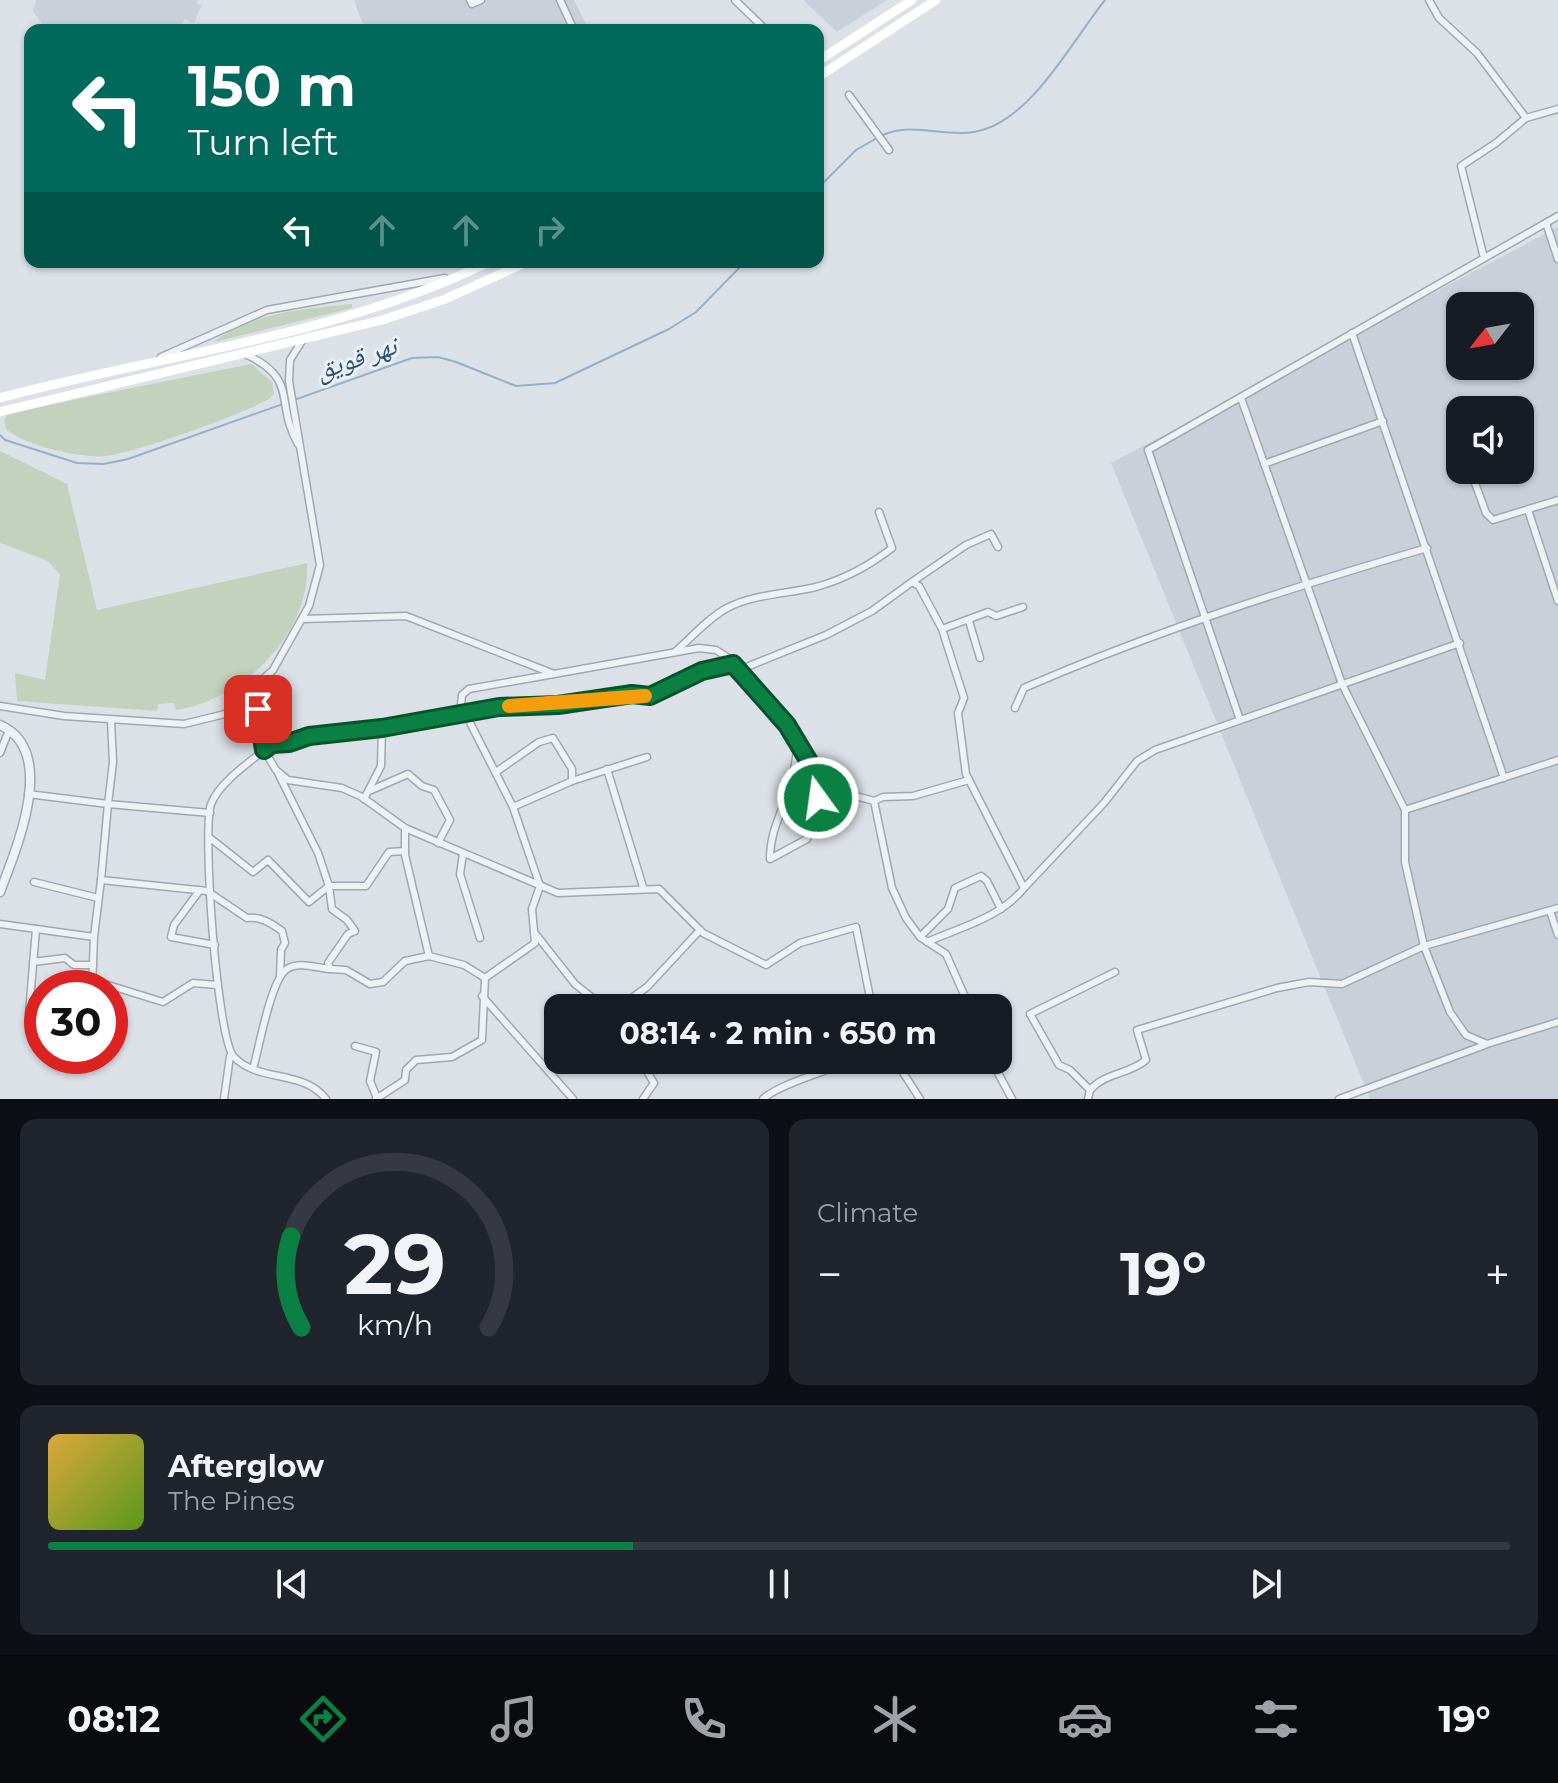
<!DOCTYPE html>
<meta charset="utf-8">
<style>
:root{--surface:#171b24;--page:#20242c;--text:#f1f3f6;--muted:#9ea1a6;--line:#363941;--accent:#0b8043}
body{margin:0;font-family:Montserrat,"Noto Naskh Arabic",sans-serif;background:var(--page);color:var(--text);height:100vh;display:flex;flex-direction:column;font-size:30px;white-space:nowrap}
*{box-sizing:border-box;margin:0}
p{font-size:26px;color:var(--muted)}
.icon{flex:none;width:44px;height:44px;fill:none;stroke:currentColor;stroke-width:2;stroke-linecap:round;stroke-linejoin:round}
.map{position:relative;height:1099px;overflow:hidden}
.side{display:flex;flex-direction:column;gap:20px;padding:20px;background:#0d0f14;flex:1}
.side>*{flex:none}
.hud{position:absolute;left:24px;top:24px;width:800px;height:244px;border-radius:16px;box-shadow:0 2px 6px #0004;background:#00695c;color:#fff;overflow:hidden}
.needle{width:52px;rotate:239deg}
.controls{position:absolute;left:1446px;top:292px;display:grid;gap:16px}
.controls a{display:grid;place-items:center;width:88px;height:88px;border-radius:16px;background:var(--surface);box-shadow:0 2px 6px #0004;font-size:40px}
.speed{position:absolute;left:24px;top:970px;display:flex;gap:16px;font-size:40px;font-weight:700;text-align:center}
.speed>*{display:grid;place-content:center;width:104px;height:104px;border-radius:50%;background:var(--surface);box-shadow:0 2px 6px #0004;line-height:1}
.speed .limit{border:12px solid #d22;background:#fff;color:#111}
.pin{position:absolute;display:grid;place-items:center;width:68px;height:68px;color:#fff;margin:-34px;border-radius:16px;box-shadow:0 4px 12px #0006}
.me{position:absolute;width:88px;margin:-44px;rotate:346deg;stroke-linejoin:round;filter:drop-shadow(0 0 6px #0008)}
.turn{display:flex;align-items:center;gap:28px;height:168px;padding:0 32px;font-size:36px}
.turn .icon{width:104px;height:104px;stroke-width:2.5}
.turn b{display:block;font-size:56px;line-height:68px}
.lanes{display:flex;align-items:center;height:76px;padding:0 32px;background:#0003;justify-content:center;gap:40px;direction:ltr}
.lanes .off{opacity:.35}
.big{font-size:60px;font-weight:700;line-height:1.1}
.side .card{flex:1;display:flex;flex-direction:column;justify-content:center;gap:12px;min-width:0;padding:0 28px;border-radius:16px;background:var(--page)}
.side .dial{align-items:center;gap:0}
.dial svg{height:208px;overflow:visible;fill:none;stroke:var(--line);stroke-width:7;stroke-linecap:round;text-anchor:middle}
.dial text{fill:var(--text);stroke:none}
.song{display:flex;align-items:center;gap:24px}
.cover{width:96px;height:96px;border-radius:12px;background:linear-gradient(135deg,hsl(40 70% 55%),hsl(90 70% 35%))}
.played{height:8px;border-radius:4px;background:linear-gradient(90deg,var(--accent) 40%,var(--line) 40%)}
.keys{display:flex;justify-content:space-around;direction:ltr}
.heat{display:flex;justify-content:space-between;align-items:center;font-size:44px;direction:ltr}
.side .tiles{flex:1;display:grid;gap:20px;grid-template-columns:1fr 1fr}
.card:last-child{grid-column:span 2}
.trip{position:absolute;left:544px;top:994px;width:468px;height:80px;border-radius:16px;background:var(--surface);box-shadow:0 2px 6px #0004;font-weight:700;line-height:80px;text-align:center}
.tabs{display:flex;height:128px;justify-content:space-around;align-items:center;background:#090b0e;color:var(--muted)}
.tabs .icon{width:56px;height:56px}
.tabs .current{color:var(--accent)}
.tabs b{font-size:36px;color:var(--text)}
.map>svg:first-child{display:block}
.built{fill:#cad0d9;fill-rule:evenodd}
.green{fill:#c3d2bc}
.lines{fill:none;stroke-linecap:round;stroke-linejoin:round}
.stream{stroke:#94b1ca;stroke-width:2}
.minor-casing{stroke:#a1a8b1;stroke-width:9}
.tertiary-casing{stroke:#a1a8b1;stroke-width:11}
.minor{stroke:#eff2f5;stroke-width:6}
.tertiary{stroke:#eff2f5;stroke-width:8}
.secondary{stroke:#fff;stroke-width:9}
.route-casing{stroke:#07532c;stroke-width:20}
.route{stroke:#0b8043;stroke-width:14}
.slow{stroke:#f59e0b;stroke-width:14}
.labels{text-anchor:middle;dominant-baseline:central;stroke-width:6;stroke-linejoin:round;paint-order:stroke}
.water-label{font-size:26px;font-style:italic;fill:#2c5175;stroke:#ebf0f5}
</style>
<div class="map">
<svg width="1558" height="1099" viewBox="0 0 1558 1099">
<rect width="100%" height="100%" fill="#dce1e7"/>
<g class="built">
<path d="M 36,0 L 198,0 L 197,4 L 202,5 L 194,23 L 184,19 L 179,30 L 46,30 L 33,11 Z"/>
<path d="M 354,0 L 574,0 L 589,30 L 365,30 Z"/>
<path d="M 803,0 L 887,0 L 837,32 Z"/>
<path d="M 1558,227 L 1558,1099 L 1370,1099 L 1111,463 ZM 1460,306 L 1520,306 L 1520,366 L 1460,366 ZM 1460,410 L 1520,410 L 1520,470 L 1460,470 Z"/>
</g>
<g class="green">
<path d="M 352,304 L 352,308 L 214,342 C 252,312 306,309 352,304 Z"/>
<path d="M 251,364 L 272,382 L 274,394 L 269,399 C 238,416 140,451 106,456 C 82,459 23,445 6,429 L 4,420 L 8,413 Z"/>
<path d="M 0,451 L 67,484 L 97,610 L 307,563 C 311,634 242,700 176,710 L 174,703 L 158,704 L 157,711 L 17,701 L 15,673 L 45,680 L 60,574 L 48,561 L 0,543 Z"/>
</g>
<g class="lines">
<g class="stream">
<path d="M 883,135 C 912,122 943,137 974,132 C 1030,123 1071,42 1105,0"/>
<path d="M 818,188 L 856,150 L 877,138"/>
<path d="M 0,435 L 5,440 L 77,463 L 104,464 L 128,459 L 412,358 L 438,357 L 456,362 L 516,386 L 555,383 L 669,329 L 696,312 L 745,262"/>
</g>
<g class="minor-casing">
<g id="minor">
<path d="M 470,0 L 472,4 L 481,0"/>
<path d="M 560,0 L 574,30"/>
<path d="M 735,0 L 766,30"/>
<path d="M 1429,0 L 1439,18 L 1477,53 L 1526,118 L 1558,109"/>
<path d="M 849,95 L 889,150"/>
<path d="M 1546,223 L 1558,259"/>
<path d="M 1484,258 L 1461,166 L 1496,143 L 1526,118"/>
<path d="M 1352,333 L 1504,778"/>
<path d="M 245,354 C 300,379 274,402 298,444"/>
<path d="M 161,357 L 267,310 L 445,278"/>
<path d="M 1241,398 L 1342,684 L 1405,810 L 1405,862 L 1424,946 L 1450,1012 L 1466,1035 L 1487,1044 L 1558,1022"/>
<path d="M 1264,464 L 1383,421"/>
<path d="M 1471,472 L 1486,513 L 1493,520 L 1558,500"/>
<path d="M 1528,510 L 1558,601"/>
<path d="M 912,582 L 966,545 L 991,534 L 998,547"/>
<path d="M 303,619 L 406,616 L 554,674 L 699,648 L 716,650 L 727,657 L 787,725 L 820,780 L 841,792 L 874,801 L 892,888 L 906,918 L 920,937 L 946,954 L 970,1008"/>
<path d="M 969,621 L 980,658"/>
<path d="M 942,629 L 988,612 L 996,616 L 1023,607"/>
<path d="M 675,652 C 691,638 707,619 727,608 C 754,594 786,594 816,587 C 845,579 869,566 892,548 L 879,512"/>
<path d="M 739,670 L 826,635 L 872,611 L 912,582 L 919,586 L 942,629 L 964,698 L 958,713 L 966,774 L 1024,888 C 1000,918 961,927 927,942"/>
<path d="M 255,687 L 264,750 L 276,770 L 288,780 L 342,788 L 362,797 L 405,828 L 558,893 L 659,889 L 703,933 L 766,965 L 800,943 L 856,927 L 872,1008"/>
<path d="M 0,706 L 64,716 L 184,724 L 225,714 L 273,670 L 309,606 L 320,565 L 289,381 L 290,360 L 302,341"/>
<path d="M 1015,708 L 1024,688 C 1155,631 1290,588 1427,548"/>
<path d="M 111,720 L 113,762 L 108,804 L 210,813"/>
<path d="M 1240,720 L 1148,450 L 1558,216"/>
<path d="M 382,728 L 524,704 L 558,705 L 632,694 L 650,696 L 702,671 L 733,664"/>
<path d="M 798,744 C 796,759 794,775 789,790 C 781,814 770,832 770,859 L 807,839 L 816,817 L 820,780"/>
<path d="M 0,753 L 9,730"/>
<path d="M 607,769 L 643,887"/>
<path d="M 496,772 L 539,742 L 553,738 L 572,769 L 572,781 L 513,807"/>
<path d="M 278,773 L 318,853 L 329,886 L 366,886 L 389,852 L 405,851"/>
<path d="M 572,781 L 647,757"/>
<path d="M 369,791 L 408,774 L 422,786 L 434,790 L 450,820 L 438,843"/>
<path d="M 28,794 L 108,804 L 101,880 L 207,891 L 247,918 C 260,916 271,923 282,931 L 285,943 L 281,950 L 280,977"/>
<path d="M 874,801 L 883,797 L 913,796 L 969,780"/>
<path d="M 1405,810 L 1558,760"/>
<path d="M 405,828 L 405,855 L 429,956 L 464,965 L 485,978"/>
<path d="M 210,838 L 253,872 L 268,860 L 309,902 L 329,886"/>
<path d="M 463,854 L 460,874 L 480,938"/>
<path d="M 34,882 L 98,898"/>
<path d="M 329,886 L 332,909 L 347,920 L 355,931 L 348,934 L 328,963 L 330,969 L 346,970 L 370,984 L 383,982 L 405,961 L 429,956"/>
<path d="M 1024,888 L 1104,803 L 1137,761 L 1155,750 L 1460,643"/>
<path d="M 200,890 L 174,925 L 171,937 L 215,945"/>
<path d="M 1550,911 L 1558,935"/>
<path d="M 0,924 L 94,937 L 101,880"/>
<path d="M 36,929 L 29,1013 L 42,1015"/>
<path d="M 534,932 L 575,984 L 605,1008"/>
<path d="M 920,937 L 948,909 L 955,888 L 981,876 L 987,881 L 1001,909"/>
<path d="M 33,962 L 65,958 L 74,965 L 93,965"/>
<path d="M 92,980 L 163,1002 L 193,983 L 217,985"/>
<path d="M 92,988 L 94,937"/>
<path d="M 482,996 L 573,1099"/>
<path d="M 618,1008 L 647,987 L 700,930"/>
<path d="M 355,1046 L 376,1052 L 370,1081 L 377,1098"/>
<path d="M 640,1060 L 654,1083 L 643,1099"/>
<path d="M 895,1060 L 920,1099"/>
<path d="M 991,1060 L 1012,1099"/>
<path d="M 253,1069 C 259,1048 271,979 287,969 C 298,961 317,968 330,969"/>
<path d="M 1090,1090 C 1106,1072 1128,1075 1146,1060 L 1137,1030 L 1277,988 L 1309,982 L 1342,984 L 1424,946 L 1558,908"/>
<path d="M 224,1099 L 230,1056"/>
<path d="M 326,1099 C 303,1069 259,1083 234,1057 C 217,1040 202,830 211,804 C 220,781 254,759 272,744 L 289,743 L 309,736 L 382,728 L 381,766 L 364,799"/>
<path d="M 376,1099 L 405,1080 L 406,1070 L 416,1060 L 452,1057 L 482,1040 L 485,978 L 535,943 L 532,909 L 540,886 L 513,807 L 461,705 L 462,695 L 469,689 L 554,674"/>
<path d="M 763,1099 C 774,1088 810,1076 827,1070"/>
<path d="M 1088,1099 L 1090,1090 L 1070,1070 L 1059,1065 L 1030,1014 L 1115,972"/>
<path d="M 1339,1099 L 1485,1045"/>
</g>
</g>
<g class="tertiary-casing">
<path id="tertiary" d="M 0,725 C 59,751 16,849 0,892"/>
</g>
<use href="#minor" class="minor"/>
<use href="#tertiary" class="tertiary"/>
<g class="secondary">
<path d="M 818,61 L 912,0"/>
<path d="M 818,77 L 936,0"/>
<path d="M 0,398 C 163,354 336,337 489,262"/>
<path d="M 0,412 L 382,320 L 443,300 L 527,262"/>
</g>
</g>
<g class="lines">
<g class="route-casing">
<path id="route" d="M 258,709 L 264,750 L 272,744 L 289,743 L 309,736 L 382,728 L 499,707 L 558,705 L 632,694 L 650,696 L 702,671 L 733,664 L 787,725 L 820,780 L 818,798"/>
</g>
<use href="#route" class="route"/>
<path class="slow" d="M 509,706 L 645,696"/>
</g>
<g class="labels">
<g class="water-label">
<text transform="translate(356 358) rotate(-19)">نهر قويق</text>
</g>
</g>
</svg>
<div class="controls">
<a><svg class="needle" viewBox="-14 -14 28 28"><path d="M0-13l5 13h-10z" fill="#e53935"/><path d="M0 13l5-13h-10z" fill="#9ea1a6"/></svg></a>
<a><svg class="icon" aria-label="sound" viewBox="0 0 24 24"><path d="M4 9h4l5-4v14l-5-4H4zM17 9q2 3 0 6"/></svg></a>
</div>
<div class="speed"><div class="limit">30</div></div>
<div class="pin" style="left:258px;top:709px;background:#d93025"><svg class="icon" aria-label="arrive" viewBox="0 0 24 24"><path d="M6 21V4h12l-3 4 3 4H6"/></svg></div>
<svg class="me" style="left:818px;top:798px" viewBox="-20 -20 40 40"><circle r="17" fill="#0b8043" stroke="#fff" stroke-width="3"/><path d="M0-11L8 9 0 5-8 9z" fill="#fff"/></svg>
<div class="trip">08:14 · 2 min · 650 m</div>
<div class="hud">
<div class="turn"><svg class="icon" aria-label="left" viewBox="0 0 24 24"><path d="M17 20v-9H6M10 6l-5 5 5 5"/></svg><div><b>150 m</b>Turn left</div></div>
<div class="lanes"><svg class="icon" aria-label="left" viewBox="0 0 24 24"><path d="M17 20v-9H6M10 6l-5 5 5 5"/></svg><svg class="icon off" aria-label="ahead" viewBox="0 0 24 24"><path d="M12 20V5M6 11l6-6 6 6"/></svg><svg class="icon off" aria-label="ahead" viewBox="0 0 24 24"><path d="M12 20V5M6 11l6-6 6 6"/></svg><svg class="icon off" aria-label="right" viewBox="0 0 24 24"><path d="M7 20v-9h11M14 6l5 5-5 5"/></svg></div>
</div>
</div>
<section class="side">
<div class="tiles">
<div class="card dial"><svg viewBox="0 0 100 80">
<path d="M14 69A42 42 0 1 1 86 69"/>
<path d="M14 69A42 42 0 0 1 10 34" stroke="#0b8043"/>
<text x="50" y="56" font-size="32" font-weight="700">29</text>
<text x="50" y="72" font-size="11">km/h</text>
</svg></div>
<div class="card"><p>Climate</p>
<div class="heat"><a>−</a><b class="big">19°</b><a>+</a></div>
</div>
<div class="card">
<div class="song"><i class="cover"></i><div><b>Afterglow</b><p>The Pines</p></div></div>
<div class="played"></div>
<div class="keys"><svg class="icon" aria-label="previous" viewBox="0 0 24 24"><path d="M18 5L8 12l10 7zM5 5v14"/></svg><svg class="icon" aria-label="pause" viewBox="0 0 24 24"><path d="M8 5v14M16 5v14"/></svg><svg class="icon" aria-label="next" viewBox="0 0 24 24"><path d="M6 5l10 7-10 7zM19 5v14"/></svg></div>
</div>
</div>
</section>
<nav class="tabs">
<b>08:12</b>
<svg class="icon current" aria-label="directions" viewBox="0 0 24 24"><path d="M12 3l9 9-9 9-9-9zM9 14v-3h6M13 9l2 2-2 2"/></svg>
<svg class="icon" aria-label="music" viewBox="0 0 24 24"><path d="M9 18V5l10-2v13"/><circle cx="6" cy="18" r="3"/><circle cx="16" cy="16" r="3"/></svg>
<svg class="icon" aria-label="phone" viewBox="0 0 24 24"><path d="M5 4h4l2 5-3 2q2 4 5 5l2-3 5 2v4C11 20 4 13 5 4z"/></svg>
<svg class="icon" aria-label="climate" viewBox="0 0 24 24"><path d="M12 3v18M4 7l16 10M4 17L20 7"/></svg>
<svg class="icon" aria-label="car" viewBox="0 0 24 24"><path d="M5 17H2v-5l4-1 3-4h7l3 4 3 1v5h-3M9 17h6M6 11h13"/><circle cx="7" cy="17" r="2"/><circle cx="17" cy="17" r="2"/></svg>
<svg class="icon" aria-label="filters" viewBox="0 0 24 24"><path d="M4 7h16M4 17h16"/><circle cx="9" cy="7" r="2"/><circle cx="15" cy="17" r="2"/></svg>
<b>19°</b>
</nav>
